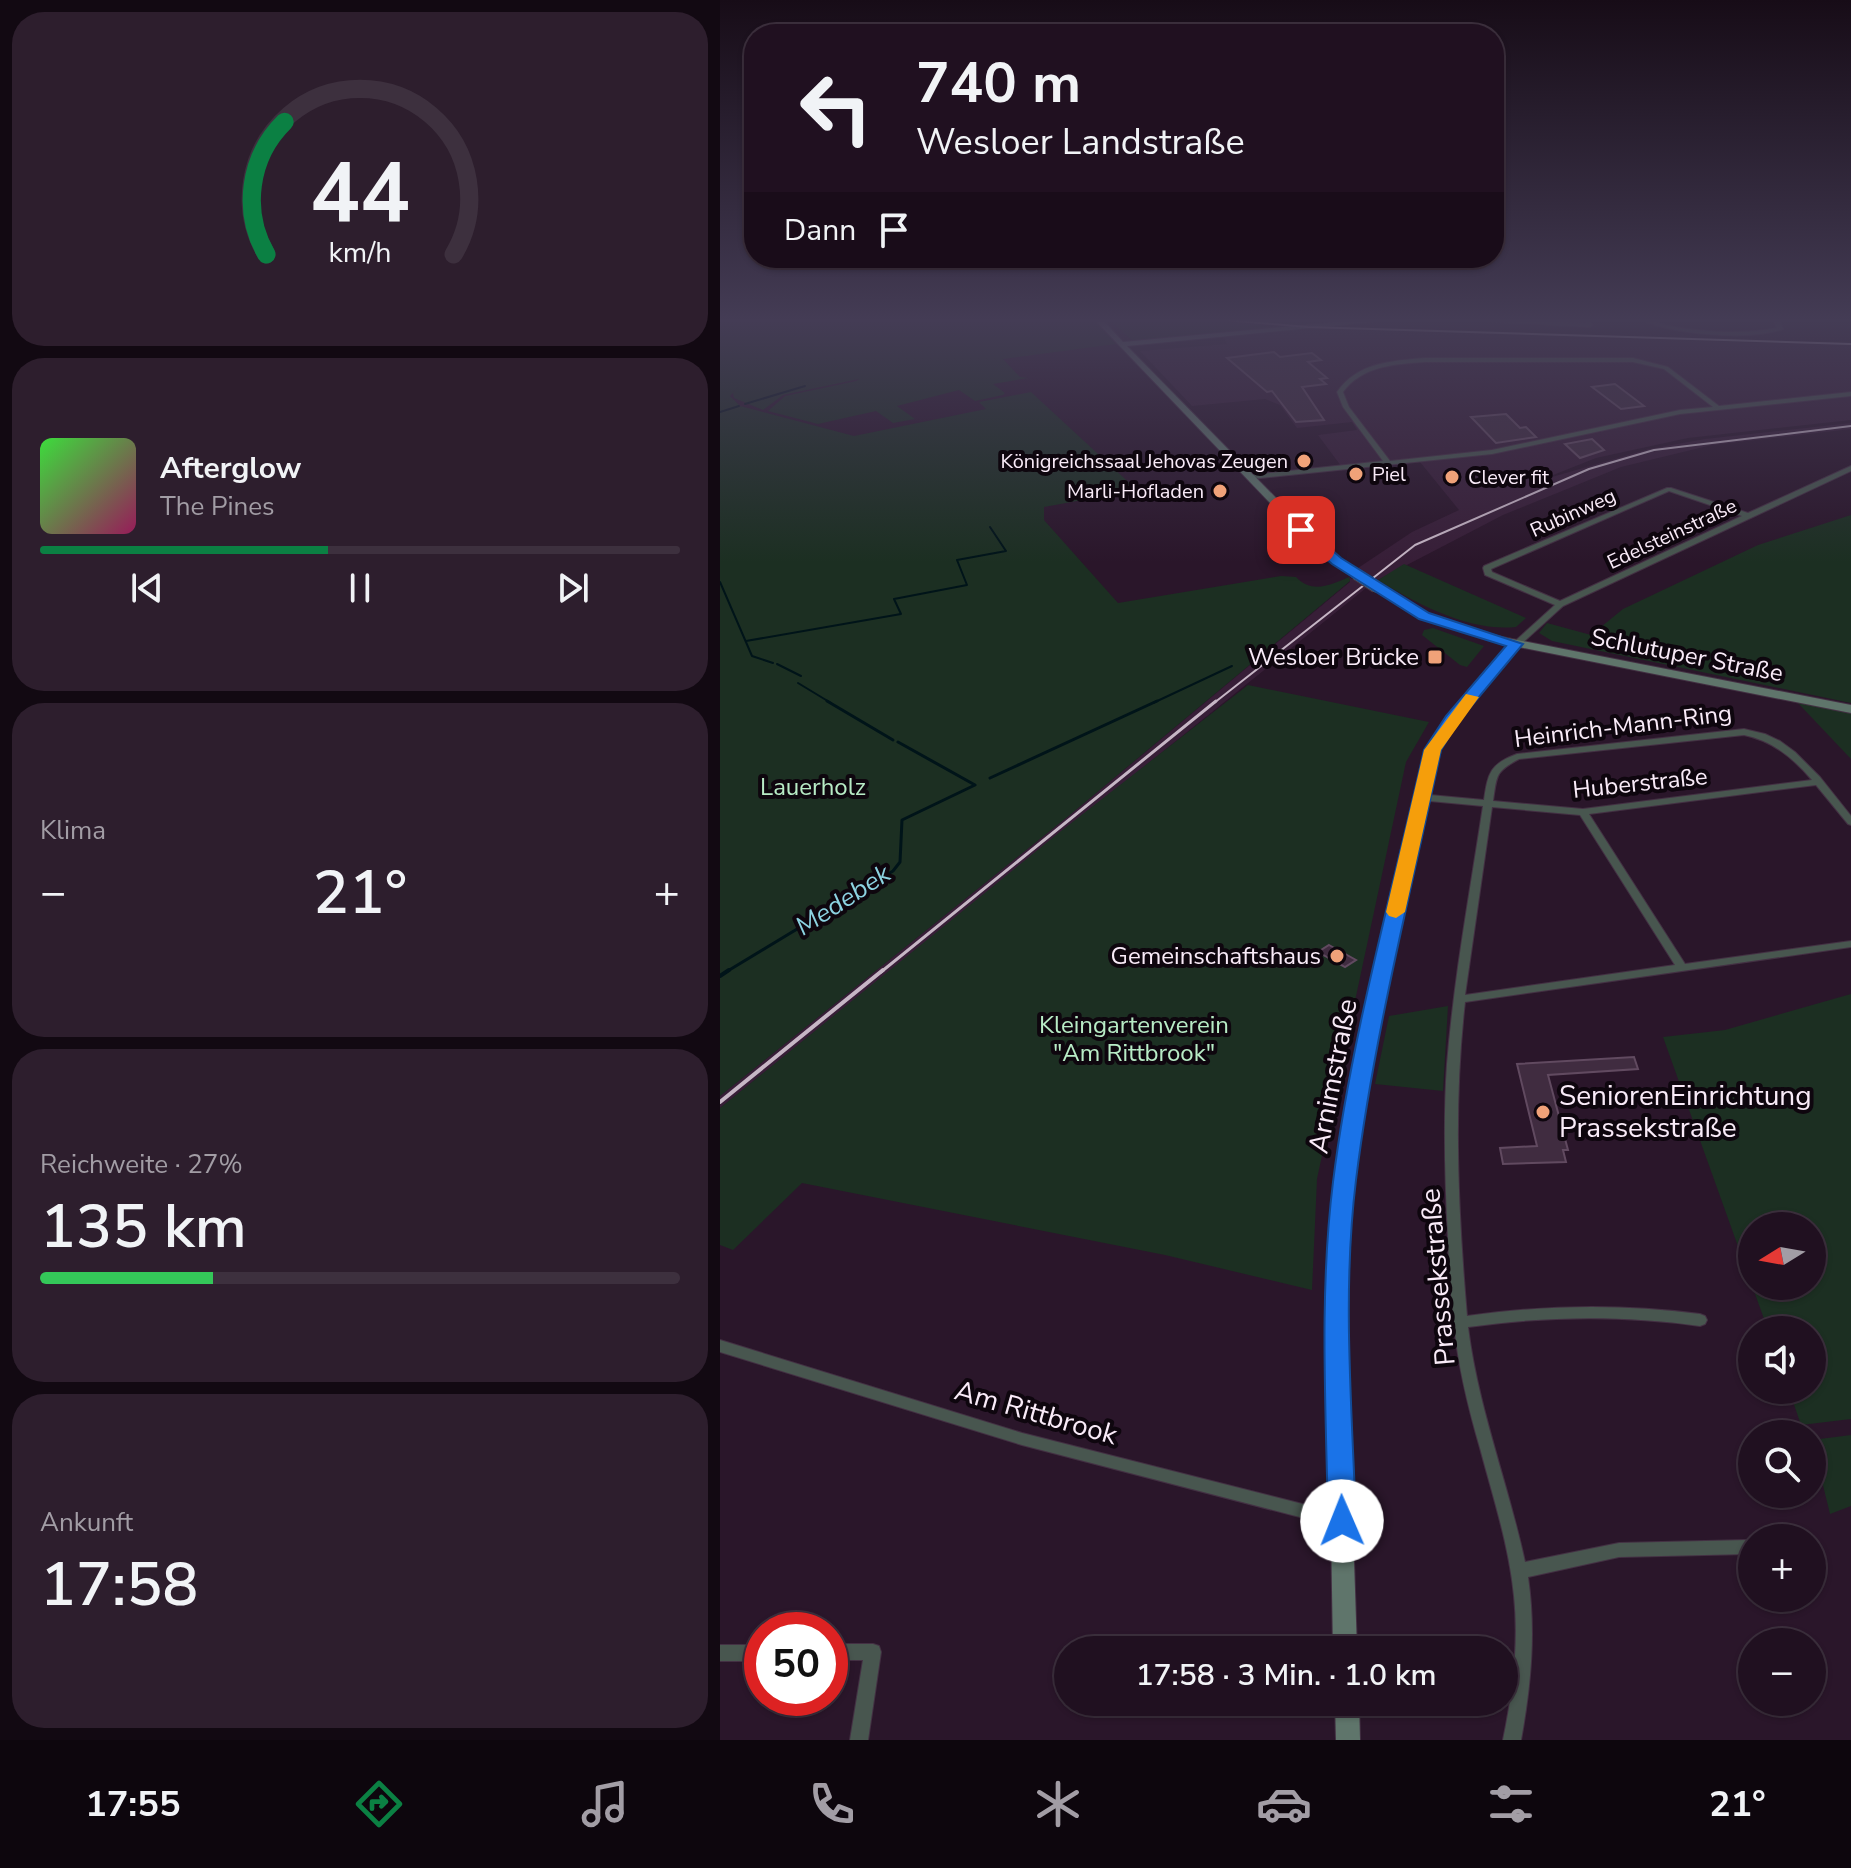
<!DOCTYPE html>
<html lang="de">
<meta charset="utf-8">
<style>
:root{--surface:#201020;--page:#2d1e2d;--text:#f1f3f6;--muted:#a29da5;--line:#3d303e;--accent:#0b8043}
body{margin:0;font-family:"Nunito Sans",sans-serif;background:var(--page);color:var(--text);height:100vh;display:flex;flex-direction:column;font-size:30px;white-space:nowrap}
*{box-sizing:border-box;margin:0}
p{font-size:26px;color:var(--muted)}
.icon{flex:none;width:44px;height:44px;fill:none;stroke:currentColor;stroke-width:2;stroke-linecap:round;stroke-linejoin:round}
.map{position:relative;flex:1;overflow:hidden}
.details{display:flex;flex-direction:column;gap:12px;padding:12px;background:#120912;width:720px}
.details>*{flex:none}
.top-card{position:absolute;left:24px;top:24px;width:760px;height:244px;border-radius:32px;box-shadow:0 2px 6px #0004,0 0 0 2px var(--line);background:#201020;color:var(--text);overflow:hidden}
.needle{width:52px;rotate:259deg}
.controls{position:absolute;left:1018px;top:1212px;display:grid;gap:16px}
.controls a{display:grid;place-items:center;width:88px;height:88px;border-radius:50%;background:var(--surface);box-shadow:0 2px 6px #0004,0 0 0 2px var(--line);font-size:40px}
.speed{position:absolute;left:24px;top:1612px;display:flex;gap:16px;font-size:40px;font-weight:700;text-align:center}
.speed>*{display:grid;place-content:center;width:104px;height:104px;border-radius:50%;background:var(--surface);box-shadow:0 2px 6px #0004,0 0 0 2px var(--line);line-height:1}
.speed .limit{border:12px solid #d22;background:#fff;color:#111}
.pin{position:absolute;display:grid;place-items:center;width:68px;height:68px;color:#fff;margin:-34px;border-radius:16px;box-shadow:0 4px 12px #0006}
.me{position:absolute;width:88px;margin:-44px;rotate:359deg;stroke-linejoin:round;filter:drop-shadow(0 0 6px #0008)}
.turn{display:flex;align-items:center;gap:28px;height:168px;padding:0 40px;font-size:36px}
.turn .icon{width:104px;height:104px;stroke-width:2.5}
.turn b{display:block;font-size:56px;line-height:68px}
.then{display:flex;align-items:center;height:76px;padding:0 40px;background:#0003;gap:16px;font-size:30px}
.big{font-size:60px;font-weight:600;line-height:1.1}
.details .tile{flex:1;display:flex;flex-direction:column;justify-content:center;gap:12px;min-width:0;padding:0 28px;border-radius:32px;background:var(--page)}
.details .dial{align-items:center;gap:0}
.dial svg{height:208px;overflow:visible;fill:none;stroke:var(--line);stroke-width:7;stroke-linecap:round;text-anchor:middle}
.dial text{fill:var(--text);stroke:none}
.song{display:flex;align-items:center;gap:24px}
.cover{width:96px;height:96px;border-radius:12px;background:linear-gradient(135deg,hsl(120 70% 55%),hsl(330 70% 35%))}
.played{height:8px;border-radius:4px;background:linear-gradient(90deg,var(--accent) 45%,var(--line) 45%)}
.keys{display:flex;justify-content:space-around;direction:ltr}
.heat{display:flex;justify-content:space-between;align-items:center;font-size:44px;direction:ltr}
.charge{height:12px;border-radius:6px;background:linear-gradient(90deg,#34c759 27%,var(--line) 0)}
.trip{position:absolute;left:334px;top:1636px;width:464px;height:80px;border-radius:40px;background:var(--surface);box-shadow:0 2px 6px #0004,0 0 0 2px var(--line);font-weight:600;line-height:80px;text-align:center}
.tabs{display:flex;height:128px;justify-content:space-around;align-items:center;background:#0d060d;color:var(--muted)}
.tabs .icon{width:56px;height:56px}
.tabs .selected{color:var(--accent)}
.tabs b{font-size:36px;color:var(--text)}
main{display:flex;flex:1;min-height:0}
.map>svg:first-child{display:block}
.built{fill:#371e37}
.green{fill:#1c2f22;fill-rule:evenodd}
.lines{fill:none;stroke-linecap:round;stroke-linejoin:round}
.stream-far2{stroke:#001419;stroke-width:2}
.stream-far1{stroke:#001419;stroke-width:3}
.stream{stroke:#001419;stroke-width:4}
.building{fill:#402c40;stroke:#614a60;stroke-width:2}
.street-casing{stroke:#433043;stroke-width:2}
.secondary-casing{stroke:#433043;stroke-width:2}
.street{fill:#48564f;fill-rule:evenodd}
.secondary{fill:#5f756b;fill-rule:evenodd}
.rail-far2{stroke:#c6b6c5;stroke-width:2}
.rail-far1{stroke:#c6b6c5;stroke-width:3}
.rail{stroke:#c6b6c5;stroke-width:4}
.secondary-bridge-casing{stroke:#433043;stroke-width:13;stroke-linecap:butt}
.secondary-bridge{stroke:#5f756b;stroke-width:11}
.route{fill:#1a73e8;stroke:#114b97;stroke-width:2}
.slow{fill:#f59e0b}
.poi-dot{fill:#f0a279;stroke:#0e060e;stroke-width:3}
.labels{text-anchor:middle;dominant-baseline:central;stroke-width:8;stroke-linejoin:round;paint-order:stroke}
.far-poi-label{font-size:20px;fill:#f9ebf8;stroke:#0e060e;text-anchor:end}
.far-street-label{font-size:20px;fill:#f9ebf8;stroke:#0e060e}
.street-label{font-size:24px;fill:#f9ebf8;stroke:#0e060e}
.poi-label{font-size:24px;fill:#f9ebf8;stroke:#0e060e;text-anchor:end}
.park-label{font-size:24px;fill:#b8ecc6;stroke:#0e060e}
.water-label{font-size:26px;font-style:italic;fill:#8cd3e1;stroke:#0e060e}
.near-street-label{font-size:28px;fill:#f9ebf8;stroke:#0e060e}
.near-poi-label{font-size:28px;fill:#f9ebf8;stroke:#0e060e;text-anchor:start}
</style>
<main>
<section class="details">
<div class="tile dial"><svg viewBox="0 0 100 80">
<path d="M14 69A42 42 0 1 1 86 69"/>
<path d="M14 69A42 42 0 0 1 21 18" stroke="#0b8043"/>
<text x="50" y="56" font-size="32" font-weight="700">44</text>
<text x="50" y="72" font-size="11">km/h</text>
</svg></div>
<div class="tile">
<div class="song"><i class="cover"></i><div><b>Afterglow</b><p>The Pines</p></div></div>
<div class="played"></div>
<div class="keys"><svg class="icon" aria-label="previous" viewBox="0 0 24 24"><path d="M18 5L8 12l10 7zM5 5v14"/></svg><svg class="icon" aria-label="pause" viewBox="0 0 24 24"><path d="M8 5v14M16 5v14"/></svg><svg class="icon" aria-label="next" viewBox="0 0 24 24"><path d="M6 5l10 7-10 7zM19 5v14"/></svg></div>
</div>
<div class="tile"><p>Klima</p>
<div class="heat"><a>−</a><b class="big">21°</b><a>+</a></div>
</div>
<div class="tile"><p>Reichweite · 27%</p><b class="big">135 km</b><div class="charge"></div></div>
<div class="tile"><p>Ankunft</p><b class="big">17:58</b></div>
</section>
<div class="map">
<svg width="1131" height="1740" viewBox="0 0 1131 1740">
<rect width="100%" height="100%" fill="#2a162a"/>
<g class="built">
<path d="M 606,327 L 1047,343 L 1131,343 L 1131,420 L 968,438 L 876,458 L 818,481 L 929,449 L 985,439 L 1131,423 L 1131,429 L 992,445 L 901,467 L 783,515 L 658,580 L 638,568 L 692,532 L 739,510 L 700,462 L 624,470 L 598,435 L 637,430 L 632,422 L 577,428 L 560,405 L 545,399 L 472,406 L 420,351 L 507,344 L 503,336 Z"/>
<path d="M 629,577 L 646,588 L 0,1108 L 0,1096 L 351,814 L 630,582 Z"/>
</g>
<g class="green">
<path d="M 0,318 L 372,318 L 396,344 L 283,359 L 300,377 L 308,378 L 273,384 L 285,393 L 283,395 L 255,401 L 239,390 L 177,406 L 195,419 L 173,423 L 156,411 L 98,424 L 48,411 L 65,396 L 136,381 L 139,379 L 63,395 L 43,410 L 14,398 L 13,393 L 22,383 L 10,396 L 20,406 L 134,436 L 266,409 L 259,402 L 311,392 L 417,490 L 324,507 L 324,520 L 398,603 L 561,576 L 576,577 C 592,594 611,585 629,577 L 630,581 L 351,814 L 0,1096 Z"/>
<path d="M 387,318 L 471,318 L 563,328 L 413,341 Z"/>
<path d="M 491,318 L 671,318 L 588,326 Z"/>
<path d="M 1131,515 L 1131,703 L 832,641 L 819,633 L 827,623 L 871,635 L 903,609 L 1038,545 Z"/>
<path d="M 684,564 L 806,618 L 796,627 C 749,632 697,604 658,580 Z"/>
<path d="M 713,628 L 764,646 L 747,667 L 740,665 L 702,635 L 704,630 Z"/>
<path d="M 528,685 L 709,722 L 686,762 L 597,1179 L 592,1290 L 445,1255 L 82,1183 L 13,1250 L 0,1245 L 0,1108 L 341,831 Z"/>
<path d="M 1077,702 L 1131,712 L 1131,759 Z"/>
<path d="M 1131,994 L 1131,1419 L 1081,1425 L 1069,1390 L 1092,1390 L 1092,1330 L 1048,1330 L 943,1037 L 1005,1030 ZM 1032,1226 L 1092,1226 L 1092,1286 L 1032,1286 Z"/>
<path d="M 728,1006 L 723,1091 L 655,1084 L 669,1016 Z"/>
<path d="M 1131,1435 L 1131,1506 L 1110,1514 L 1092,1440 Z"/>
</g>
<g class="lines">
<g class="stream-far2">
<path d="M 25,404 L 85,386"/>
<path d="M 0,412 L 19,406"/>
<path d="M 0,582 L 32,656 L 53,663"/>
<path d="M 26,641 L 181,614 L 174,599 L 247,585 L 237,560 L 286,551 L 270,527"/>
<path d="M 57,664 L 81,676"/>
<path d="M 78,683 L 111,703"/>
<path d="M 433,703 L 512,666"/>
</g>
<g class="stream-far1">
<path d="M 107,701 L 173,740"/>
<path d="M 270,778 L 437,701"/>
<path d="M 6,972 L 173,871 L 180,862 L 182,820 L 255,785 L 178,742"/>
</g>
<path class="stream" d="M 0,976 L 9,970"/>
</g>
<g class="building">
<path d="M 554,352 L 560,357 L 592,353 L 601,360 L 588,362 L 607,378 L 600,379 L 606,384 L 582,387 L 604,420 L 576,422 L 552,391 L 547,392 L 507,358 Z"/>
<path d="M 895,384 L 924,406 L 901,409 L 872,387 Z"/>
<path d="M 786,414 L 800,428 L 806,427 L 816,437 L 776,443 L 751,417 Z"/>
<path d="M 872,439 L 884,450 L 860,458 L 845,444 Z"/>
<path d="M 609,945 L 636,960 L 625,967 L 598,952 Z"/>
<path d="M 914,1057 L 918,1069 L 828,1075 L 848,1150 L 843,1150 L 846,1162 L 783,1164 L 780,1148 L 817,1146 L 797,1064 Z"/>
</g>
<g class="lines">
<g class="street-casing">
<g id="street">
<path d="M 710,318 L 758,318 L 866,323 L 862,318 L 867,318 L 873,325 L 870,327 Z"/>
<path d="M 919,318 C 929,318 939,324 949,326 C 983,332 1022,335 1057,328 L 1052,318 L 1058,318 L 1063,329 C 1031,341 948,335 919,318 Z"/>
<path d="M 705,358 L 913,358 L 948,367 L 999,406 L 1131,392 L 1131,396 L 960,414 L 772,454 L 531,479 L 528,477 L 531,475 L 663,461 L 623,407 L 617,392 C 638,362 671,361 705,358 ZM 705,362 L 913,362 L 944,369 L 993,407 L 960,410 L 772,450 L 670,461 L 629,407 L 623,392 C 642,366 675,364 705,362 Z"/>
<path d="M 1131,466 L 1131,471 L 843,606 L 799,646 L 796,646 L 792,644 L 835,605 L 765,575 L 763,568 L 764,566 L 947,488 L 951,488 L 1028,513 ZM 949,491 L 1022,516 L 840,601 L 772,572 L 771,569 Z"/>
<path d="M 1024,729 L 1045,734 L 1060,741 L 1075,752 L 1100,777 L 1131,816 L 1131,825 L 1128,824 L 1096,785 L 869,814 L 965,964 L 1131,941 L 1131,947 L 745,1002 C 733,1107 738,1211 747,1316 C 825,1305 902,1304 980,1314 L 985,1316 L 987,1320 L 985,1324 L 980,1326 C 902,1315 826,1316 748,1327 C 758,1408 788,1483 805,1562 L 899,1543 L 1028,1540 L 1032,1541 L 1032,1553 L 1028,1554 L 899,1557 L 808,1577 C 816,1632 811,1685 801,1740 L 783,1740 C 793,1692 799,1644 794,1596 C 789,1545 773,1497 760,1448 C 748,1407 738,1366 734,1324 C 730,1296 729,1267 728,1239 C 725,1181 723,1122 727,1064 C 734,977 750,892 763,806 L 699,800 L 694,797 L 699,794 L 764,800 C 768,773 770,764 797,754 ZM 1024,735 C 1053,741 1073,758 1092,780 L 863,809 L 773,801 C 777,775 775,772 799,759 ZM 772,807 L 860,815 L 955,965 L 745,995 Z"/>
<path d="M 0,1340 L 302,1433 L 622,1514 L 627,1516 L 630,1521 L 627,1526 L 622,1528 L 302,1445 L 0,1352 Z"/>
<path d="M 110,1644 L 153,1644 L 159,1646 L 161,1652 L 148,1740 L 130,1740 L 143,1660 L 110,1660 Z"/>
<rect x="0" y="1645" width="42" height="16"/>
</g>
</g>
<g class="secondary-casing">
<g id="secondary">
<path d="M 373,318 L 381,318 L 403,342 L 659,318 L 692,318 L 407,346 L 608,551 L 640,572 L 640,576 L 632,576 L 600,555 Z"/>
<path d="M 656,584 L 708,614 L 777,636 L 1131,705 L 1131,713 L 799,647 L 737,722 L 718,750 L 656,1043 L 633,1182 L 625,1290 L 637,1650 L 613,1650 L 607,1290 L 615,1182 L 640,1043 L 706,750 L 728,717 L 789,645 L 700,618 L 652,589 L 651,587 Z"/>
<path d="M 615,1702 L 639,1702 L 640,1740 L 616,1740 Z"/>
</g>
</g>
<use href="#street" class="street"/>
<use href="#secondary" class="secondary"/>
<g class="rail-far2">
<path d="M 481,318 L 588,327 L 1131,344"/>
<path d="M 494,703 L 695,545 L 869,469 L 934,450 L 1131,426"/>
</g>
<path class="rail-far1" d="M 161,972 L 496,701"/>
<path class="rail" d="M 0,1102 L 163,970"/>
<g class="secondary-bridge-casing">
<path id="secondary-bridge" d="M 636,574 L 656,587"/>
</g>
<use href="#secondary-bridge" class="secondary-bridge"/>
</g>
<linearGradient id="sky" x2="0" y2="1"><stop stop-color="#170c17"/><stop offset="0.57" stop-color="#443c55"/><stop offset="1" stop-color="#443c55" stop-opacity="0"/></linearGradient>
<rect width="1131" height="562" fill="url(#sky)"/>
<path class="route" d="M 576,527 L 586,527 L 621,558 L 709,613 L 803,644 L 738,722 L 721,750 C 691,892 654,1035 636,1180 C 622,1293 632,1408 636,1521 L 632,1530 L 622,1533 L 612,1530 L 608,1521 C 606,1408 599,1294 613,1182 C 631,1037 672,893 704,750 L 726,716 L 786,646 L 699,619 L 612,564 L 576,533 Z"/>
<path class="slow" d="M 746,694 L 759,697 L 721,750 L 685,912 L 676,918 L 669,916 L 666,912 L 704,750 Z"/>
<g class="poi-dot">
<circle cx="584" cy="461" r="8"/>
<circle cx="636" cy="474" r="8"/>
<circle cx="732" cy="477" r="8"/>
<circle cx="500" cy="491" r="8"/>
<rect x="707" y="649" width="16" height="16" rx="4"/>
<circle cx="617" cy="956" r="8"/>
<circle cx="823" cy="1112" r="8"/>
</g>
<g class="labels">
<g class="far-poi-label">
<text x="568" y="461">Königreichssaal Jehovas Zeugen</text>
<text x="652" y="474" text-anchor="start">Piel</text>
<text x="748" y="477" text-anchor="start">Clever fit</text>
<text x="484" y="491">Marli-Hofladen</text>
</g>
<g class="far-street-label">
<text transform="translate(853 513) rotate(-24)">Rubinweg</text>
<text transform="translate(952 534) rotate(-25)">Edelsteinstraße</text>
</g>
<g class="street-label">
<text transform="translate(967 655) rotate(11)">Schlutuper Straße</text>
<text transform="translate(903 726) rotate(-7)">Heinrich-Mann-Ring</text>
<text transform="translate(920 783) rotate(-6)">Huberstraße</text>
</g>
<g class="poi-label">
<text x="699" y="657">Wesloer Brücke</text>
<text x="601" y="956">Gemeinschaftshaus</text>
</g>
<g class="park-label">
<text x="93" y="787">Lauerholz</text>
<text x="414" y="1025">Kleingartenverein<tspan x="414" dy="28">"Am Rittbrook"</tspan></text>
</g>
<g class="water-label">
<text transform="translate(123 900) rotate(-33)">Medebek</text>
</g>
<g class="near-street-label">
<text transform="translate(613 1076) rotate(-79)">Arnimstraße</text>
<text transform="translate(718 1277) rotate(-95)">Prassekstraße</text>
<text transform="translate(316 1413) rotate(16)">Am Rittbrook</text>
</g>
<g class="near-poi-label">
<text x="839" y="1096">SeniorenEinrichtung<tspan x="839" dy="32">Prassekstraße</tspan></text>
</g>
</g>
</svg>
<div class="controls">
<a><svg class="needle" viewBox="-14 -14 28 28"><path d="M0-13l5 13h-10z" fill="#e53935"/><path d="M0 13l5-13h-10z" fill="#a29da5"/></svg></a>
<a><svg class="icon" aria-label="sound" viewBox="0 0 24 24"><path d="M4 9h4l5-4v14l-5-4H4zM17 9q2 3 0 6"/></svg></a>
<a><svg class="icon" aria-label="search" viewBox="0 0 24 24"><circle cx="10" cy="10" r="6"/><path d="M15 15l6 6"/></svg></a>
<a>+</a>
<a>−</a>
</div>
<div class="speed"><div class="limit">50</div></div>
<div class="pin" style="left:581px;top:530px;background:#d93025"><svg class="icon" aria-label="arrive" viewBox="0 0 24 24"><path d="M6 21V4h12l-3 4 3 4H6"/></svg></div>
<svg class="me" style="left:622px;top:1521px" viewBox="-20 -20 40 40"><circle r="19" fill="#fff"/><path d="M0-13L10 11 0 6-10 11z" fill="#1a73e8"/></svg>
<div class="trip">17:58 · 3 Min. · 1.0 km</div>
<div class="top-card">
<div class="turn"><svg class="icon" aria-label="left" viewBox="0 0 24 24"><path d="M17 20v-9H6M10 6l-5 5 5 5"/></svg><div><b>740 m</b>Wesloer Landstraße</div></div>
<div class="then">Dann<svg class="icon" aria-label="arrive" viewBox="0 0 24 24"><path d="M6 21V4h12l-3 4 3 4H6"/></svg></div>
</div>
</div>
</main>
<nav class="tabs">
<b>17:55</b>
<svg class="icon selected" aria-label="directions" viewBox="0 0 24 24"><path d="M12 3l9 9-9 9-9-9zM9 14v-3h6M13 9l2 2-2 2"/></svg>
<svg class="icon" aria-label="music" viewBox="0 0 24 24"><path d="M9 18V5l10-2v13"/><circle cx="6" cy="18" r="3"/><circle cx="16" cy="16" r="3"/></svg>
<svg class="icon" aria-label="phone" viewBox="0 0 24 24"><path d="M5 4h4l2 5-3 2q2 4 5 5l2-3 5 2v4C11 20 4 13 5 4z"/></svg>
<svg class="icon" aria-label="climate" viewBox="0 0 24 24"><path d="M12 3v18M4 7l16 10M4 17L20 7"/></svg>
<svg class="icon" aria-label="car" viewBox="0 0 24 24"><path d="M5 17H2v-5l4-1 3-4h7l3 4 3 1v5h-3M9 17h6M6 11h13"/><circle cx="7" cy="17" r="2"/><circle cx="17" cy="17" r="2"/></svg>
<svg class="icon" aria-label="filters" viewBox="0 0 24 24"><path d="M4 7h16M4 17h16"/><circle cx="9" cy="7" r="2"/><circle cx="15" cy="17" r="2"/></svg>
<b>21°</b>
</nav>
